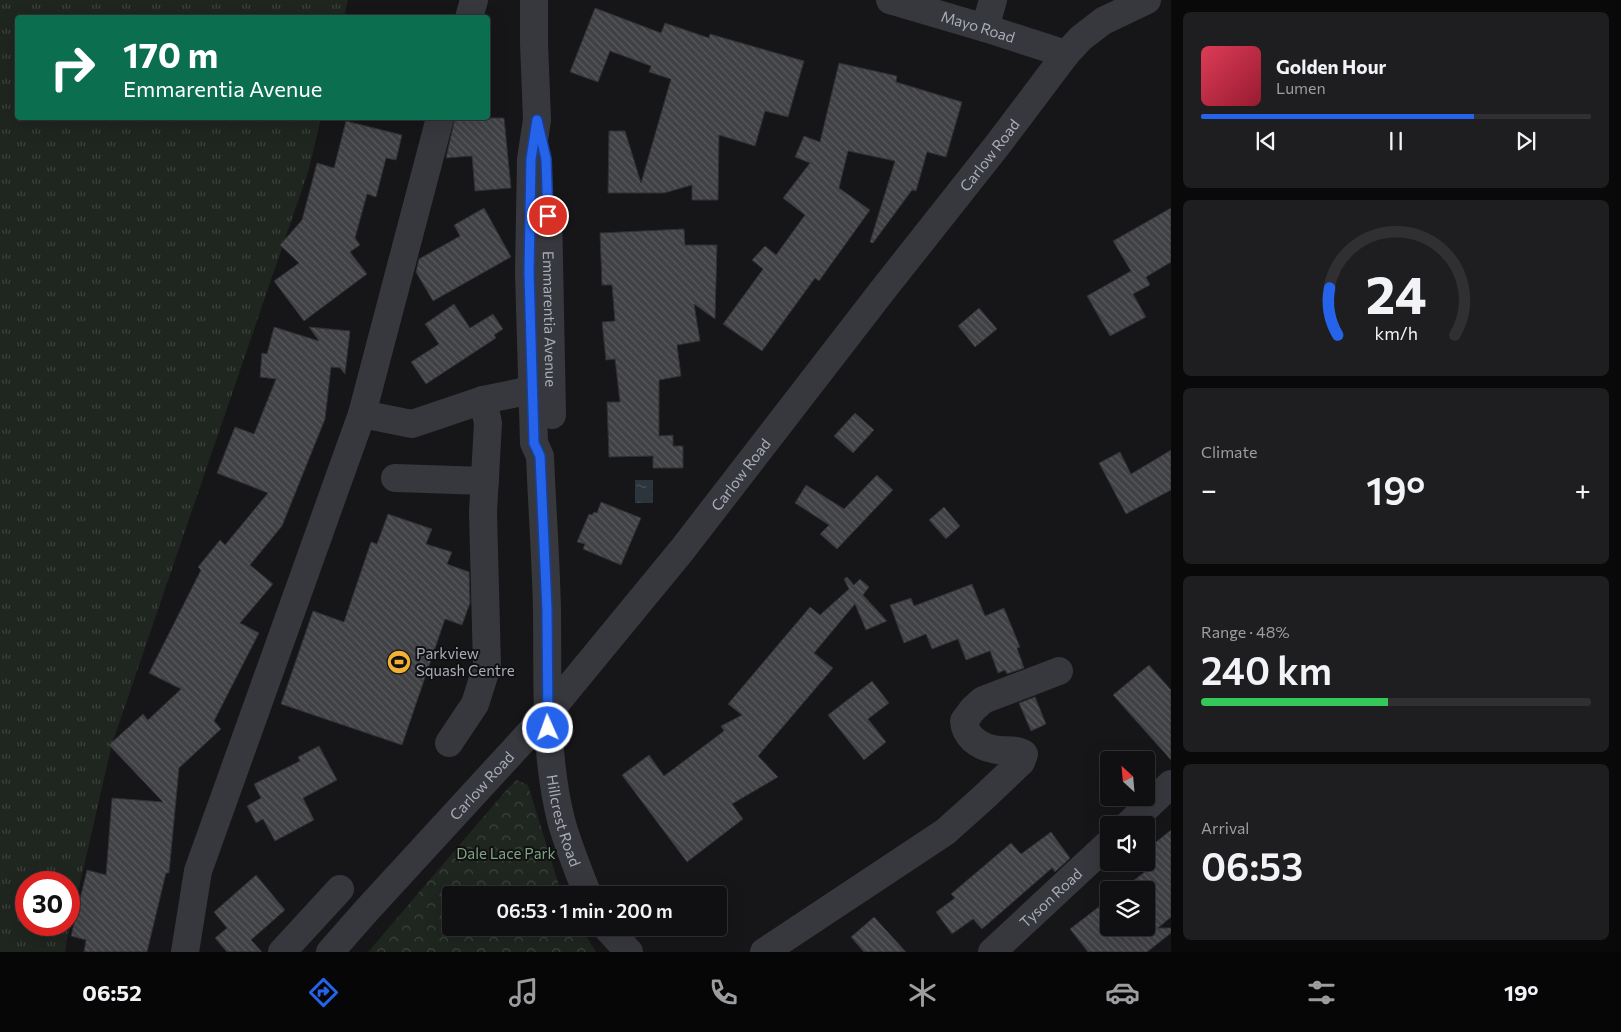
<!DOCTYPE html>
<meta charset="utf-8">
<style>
:root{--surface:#101012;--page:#1e1e20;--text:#f1f3f6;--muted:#9c9d9f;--line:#303032;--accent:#2563eb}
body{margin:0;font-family:Commissioner,sans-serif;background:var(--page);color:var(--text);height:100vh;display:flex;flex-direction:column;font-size:19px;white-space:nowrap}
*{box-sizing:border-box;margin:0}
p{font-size:16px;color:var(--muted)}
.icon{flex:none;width:28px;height:28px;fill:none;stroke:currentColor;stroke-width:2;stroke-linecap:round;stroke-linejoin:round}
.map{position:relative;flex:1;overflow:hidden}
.panel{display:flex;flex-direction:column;gap:12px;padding:12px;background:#09090a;width:450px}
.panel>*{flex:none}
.guide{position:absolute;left:15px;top:15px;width:475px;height:105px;border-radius:5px;box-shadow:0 5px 20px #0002,0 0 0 1px var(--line);background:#0b6e4f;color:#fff;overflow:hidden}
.needle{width:32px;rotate:334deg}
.controls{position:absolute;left:1100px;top:751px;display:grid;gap:10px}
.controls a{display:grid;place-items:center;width:55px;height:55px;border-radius:5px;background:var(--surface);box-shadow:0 5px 20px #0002,0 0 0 1px var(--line);font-size:25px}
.speed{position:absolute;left:15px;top:871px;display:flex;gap:10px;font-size:25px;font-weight:700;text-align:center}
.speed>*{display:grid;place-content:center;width:65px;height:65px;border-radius:50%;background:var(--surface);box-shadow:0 5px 20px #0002,0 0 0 1px var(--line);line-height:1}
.speed .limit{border:8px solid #d22;background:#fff;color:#111}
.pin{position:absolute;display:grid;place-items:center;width:42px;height:42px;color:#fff;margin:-21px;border:2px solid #fff;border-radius:50%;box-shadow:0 1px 5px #0007}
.me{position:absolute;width:55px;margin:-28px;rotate:358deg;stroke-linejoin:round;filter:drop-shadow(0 0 4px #0008)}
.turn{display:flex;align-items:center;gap:18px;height:105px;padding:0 25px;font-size:22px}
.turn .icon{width:65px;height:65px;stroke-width:2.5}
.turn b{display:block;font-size:35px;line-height:42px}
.big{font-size:38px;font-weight:600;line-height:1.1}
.panel .card{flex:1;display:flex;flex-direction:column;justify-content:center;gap:8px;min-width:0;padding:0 18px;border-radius:8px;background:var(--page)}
.panel .dial{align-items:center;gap:0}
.dial svg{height:130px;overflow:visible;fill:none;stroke:var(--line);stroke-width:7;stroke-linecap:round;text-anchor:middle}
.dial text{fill:var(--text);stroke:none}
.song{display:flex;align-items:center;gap:15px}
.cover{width:60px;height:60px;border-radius:8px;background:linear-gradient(135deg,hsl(350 70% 55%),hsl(350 70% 35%))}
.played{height:5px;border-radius:2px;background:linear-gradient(90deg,var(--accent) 70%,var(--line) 70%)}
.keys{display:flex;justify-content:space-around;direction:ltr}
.heat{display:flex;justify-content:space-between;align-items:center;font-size:28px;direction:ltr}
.charge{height:8px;border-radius:4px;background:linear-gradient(90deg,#34c759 48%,var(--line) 0)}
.trip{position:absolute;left:442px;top:886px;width:285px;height:50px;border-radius:5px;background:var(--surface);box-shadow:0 5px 20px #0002,0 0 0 1px var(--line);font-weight:600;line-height:50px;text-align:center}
.tab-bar{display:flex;height:80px;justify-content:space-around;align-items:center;background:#060607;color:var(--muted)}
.tab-bar .icon{width:35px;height:35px}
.tab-bar .selected{color:var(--accent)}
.tab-bar b{font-size:22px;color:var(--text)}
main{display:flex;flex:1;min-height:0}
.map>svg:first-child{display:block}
.grass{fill:url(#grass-tufts);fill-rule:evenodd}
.forest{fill:url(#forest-crowns)}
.water{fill:url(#water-ripples)}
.building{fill:url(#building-back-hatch);stroke:#303034}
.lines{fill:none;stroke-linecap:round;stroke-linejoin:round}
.minor{stroke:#37383d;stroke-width:28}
.route-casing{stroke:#184099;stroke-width:12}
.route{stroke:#2563eb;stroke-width:9}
.labels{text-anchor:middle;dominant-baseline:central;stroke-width:4;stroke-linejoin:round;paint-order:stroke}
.street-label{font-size:15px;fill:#a8adb8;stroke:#111113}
.poi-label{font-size:15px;fill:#a8adb8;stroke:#111113;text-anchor:start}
.park-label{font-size:15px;fill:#7fa381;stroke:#111113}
</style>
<main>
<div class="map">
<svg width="1171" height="952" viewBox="0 0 1171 952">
<defs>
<pattern id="grass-tufts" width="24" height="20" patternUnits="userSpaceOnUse" patternTransform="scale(1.25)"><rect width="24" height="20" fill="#1e261f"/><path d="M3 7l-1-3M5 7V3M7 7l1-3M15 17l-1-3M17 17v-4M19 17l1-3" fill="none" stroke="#3c433d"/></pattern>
<pattern id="forest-crowns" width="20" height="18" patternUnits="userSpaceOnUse" patternTransform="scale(1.25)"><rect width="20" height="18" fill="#1e261f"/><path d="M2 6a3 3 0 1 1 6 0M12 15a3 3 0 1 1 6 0" fill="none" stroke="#3c433d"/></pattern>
<pattern id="water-ripples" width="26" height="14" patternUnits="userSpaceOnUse" patternTransform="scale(1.25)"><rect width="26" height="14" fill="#2c353c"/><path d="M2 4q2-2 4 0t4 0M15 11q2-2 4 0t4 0" fill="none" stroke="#485056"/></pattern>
<pattern id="building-back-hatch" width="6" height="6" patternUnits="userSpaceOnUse" patternTransform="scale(1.25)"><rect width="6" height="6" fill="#404145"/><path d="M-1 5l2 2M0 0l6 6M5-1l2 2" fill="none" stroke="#595a5e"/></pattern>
</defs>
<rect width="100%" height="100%" fill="#161618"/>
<path class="grass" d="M 0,0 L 348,0 L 344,17 L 18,18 L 18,118 L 321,118 L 309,169 L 112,744 L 67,940 L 65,952 L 0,952 ZM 26,882 L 69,882 L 69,925 L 26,925 Z"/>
<path class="forest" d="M 517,780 L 528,785 L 562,895 L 451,895 L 451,928 L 581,928 L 596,952 L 368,952 L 509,787 Z"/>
<rect class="water" x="635" y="480" width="18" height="23"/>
<g class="building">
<path d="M 595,8 L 661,33 L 665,23 L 709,38 L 710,34 L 804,61 L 788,117 L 765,111 L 755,146 L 719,135 L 718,200 L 692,200 L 692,185 L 664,193 L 608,193 L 609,131 L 625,131 L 641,183 L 671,79 L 649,72 L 651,66 L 610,51 L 598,82 L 570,72 Z"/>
<path d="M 839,63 L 897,76 L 896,82 L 962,102 L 946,157 L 927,152 L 916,191 L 912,190 L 873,243 L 870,242 L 895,161 L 848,151 L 839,188 L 870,210 L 819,281 L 815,278 L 762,351 L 723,324 L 763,269 L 752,260 L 765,246 L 776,255 L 805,215 L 783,198 L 810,163 L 795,157 L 804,136 L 820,142 Z"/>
<path d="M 455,118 L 504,118 L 511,188 L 475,191 L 472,156 L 446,158 Z"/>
<path d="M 346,121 L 402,135 L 396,160 L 386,158 L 376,197 L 367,194 L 355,238 L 360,245 L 350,252 L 367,274 L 304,321 L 274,281 L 299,263 L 280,245 L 302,220 L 317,163 L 334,168 Z"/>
<path d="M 484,208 L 511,257 L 433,301 L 416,272 L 419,259 L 460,236 L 454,225 Z"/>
<path d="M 1171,208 L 1171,262 L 1146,277 L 1150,285 L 1133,294 L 1146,317 L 1110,336 L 1087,296 L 1131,271 L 1113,241 Z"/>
<path d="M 684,229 L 685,245 L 717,245 L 715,319 L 694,304 L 700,341 L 677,345 L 681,376 L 659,380 L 659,436 L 673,435 L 673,446 L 683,446 L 683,468 L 653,468 L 653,456 L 609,457 L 607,402 L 620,402 L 615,359 L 606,360 L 602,322 L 615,321 L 612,285 L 602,285 L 600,233 Z"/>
<path d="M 454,304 L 470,328 L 493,314 L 503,329 L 494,335 L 496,338 L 426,384 L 411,362 L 439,344 L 425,324 Z"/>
<path d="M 979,308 L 997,329 L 975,347 L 958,326 Z"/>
<path d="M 274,327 L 319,341 L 309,327 L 350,331 L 345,374 L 340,368 L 331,367 L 325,419 L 282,526 L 250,565 L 273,584 L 240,623 L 259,633 L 214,721 L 221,729 L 179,768 L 169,873 L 166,873 L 147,952 L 84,952 L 86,940 L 71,936 L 87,870 L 106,875 L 112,798 L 163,802 L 109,745 L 143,714 L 148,720 L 181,689 L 149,673 L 201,570 L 198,567 L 220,540 L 225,545 L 268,493 L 217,473 L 235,427 L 254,434 L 276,379 L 260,377 L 262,353 L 267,354 Z"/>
<path d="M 855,413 L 874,430 L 853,453 L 834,436 Z"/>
<path d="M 1171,450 L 1171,490 L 1126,514 L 1099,463 L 1120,452 L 1131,474 Z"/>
<path d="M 877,475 L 893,490 L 837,549 L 820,534 L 829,525 L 795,503 L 806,485 L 844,509 Z"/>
<path d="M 601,502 L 641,518 L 621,565 L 583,549 L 585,544 L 577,542 L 589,514 L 592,515 L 594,512 L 597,513 Z"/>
<path d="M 944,507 L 960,526 L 946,539 L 929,520 Z"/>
<path d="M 388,514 L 432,529 L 426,544 L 452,552 L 447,564 L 469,572 L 470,603 L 462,625 L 445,619 L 402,745 L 281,704 L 313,611 L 344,622 L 371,542 L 377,544 Z"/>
<path d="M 847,577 L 854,585 L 860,579 L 869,587 L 863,595 L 887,621 L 866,630 L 855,604 L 814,653 L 833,668 L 758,756 L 778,777 L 732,804 L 743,819 L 687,862 L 622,775 L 649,755 L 664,776 L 724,731 L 721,726 L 742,715 L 728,704 L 810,607 L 820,615 L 849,589 L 844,579 Z"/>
<path d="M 972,584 L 985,616 L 1004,608 L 1020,647 L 1017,648 L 1024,668 L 1007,674 L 1005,670 L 998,673 L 990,651 L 966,660 L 958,639 L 932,649 L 926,634 L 904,643 L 890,605 L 911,598 L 914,606 Z"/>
<path d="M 1149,665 L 1171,690 L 1171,760 L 1113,695 Z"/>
<path d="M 872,681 L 889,703 L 868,719 L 886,742 L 864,760 L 828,715 Z"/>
<path d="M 1035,697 L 1046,724 L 1031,731 L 1019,703 Z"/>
<path d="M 319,746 L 337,780 L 303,798 L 314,820 L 275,841 L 263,819 L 256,823 L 247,806 L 261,798 L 254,784 L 300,761 L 298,757 Z"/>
<path d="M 1171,830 L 1171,917 L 1158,928 L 1171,928 L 1171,933 L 1147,952 L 1088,952 L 1070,929 L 1109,899 L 1109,928 L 1146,928 L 1146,890 L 1121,890 L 1146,871 L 1146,850 Z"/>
<path d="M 1051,832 L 1070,858 L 1055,872 L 1052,868 L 982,929 L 973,919 L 952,934 L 936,912 L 955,898 L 951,894 L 1011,843 L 1021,854 Z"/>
<path d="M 256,875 L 285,910 L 251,940 L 262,952 L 227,952 L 215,938 L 227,928 L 214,912 Z"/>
<path d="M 874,917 L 906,952 L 864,952 L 851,937 Z"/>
</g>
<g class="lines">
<g class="minor">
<path id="s1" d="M 534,0 L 534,43 L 537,120 L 531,159 L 529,273 L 534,443 L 540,456 C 542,508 546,560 547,611 C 548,681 544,752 561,820 C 568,846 578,870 588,895"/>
<path id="s2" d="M 890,0 L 985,28 L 1066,54"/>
<path d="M 469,18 L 474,0"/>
<path d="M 985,28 L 993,0"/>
<path id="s3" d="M 548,208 L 552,415"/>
<path d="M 362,414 L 412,424 L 483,400 L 532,390 L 550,390"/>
<path d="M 395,478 L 485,481"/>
<path d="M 449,743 L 475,704 L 487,666 L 483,512 L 488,423 L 483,400"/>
<path d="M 1128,825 L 1171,784"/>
<path d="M 607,928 L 629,952"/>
<path d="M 185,952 L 198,871 L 362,414 L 440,118"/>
<path d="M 282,952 L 340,889"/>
<path id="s4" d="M 330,952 L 367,910 L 548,713 L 682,550 L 882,291 L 999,143 L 1066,54 L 1081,38 L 1103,21 L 1147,0"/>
<path d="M 764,952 L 945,832 L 983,798 L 1021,762 L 1024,754 C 1015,748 1003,752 993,749 C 978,746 965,736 964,721 L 973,709 L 983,700 L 1059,671"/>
<path id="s5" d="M 992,952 L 1109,843"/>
</g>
</g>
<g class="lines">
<g class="route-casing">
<path id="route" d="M 548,216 L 546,159 L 537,120 L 531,159 L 529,273 L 534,443 L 540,456 L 547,610 L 548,728"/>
</g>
<use href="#route" class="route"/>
</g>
<defs>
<g id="stadium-disc" transform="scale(1.25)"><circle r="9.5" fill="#f2b134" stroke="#111113"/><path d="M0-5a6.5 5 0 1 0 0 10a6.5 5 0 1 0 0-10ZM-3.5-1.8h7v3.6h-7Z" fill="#111"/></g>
</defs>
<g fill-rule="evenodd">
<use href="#stadium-disc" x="399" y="662"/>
</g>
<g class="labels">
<g class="street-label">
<text stroke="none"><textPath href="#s2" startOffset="92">Mayo Road</textPath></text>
<text stroke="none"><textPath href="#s4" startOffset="1035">Carlow Road</textPath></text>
<text stroke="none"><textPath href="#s3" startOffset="111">Emmarentia Avenue</textPath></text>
<text stroke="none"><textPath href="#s4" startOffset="630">Carlow Road</textPath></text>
<text stroke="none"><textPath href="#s4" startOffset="225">Carlow Road</textPath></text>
<text stroke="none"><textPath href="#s1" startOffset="824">Hillcrest Road</textPath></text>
<text stroke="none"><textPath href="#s5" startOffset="80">Tyson Road</textPath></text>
</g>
<g class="poi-label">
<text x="416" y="653">Parkview<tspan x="416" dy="17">Squash Centre</tspan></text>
</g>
<g class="park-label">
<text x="506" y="853">Dale Lace Park</text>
</g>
</g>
</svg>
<div class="controls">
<a><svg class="needle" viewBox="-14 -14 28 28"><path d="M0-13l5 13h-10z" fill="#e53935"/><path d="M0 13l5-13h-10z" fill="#9c9d9f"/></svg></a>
<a><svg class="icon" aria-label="sound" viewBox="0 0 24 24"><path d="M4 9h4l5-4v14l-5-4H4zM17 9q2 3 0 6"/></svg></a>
<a><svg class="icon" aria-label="layers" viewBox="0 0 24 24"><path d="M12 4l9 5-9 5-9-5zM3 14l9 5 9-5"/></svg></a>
</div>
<div class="speed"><div class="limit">30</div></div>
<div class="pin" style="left:548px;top:216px;background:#d93025"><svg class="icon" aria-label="arrive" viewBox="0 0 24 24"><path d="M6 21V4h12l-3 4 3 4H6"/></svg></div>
<svg class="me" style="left:548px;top:728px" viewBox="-20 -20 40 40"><circle r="17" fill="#2563eb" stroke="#fff" stroke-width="3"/><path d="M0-11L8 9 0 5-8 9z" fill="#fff"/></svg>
<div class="trip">06:53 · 1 min · 200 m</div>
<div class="guide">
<div class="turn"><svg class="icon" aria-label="right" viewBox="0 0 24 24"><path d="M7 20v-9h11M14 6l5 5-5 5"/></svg><div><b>170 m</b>Emmarentia Avenue</div></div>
</div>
</div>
<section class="panel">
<div class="card">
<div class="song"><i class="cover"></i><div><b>Golden Hour</b><p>Lumen</p></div></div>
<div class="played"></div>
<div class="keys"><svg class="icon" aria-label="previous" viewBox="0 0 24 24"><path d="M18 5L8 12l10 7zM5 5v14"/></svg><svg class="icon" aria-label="pause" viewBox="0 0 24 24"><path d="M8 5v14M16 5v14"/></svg><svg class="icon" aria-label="next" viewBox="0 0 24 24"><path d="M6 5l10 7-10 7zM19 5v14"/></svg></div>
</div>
<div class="card dial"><svg viewBox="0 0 100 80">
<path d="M14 69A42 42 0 1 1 86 69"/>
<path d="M14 69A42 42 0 0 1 9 40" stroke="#2563eb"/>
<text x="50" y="56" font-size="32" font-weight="700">24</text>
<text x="50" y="72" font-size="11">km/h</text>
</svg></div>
<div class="card"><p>Climate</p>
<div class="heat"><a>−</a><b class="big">19°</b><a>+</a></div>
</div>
<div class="card"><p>Range · 48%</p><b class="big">240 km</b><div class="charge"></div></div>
<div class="card"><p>Arrival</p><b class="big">06:53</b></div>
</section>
</main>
<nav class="tab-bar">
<b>06:52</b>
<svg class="icon selected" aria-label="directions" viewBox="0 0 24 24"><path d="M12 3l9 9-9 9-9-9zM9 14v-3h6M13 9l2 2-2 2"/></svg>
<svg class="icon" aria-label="music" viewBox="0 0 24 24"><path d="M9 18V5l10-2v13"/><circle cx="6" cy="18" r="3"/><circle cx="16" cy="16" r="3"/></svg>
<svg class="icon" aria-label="phone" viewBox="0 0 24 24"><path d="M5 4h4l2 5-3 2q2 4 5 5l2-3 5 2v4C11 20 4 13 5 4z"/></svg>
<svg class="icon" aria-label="climate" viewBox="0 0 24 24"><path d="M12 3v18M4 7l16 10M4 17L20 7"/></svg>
<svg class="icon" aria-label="car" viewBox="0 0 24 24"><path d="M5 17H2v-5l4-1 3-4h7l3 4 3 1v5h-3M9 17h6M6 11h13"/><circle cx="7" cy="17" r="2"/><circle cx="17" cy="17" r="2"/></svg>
<svg class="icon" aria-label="filters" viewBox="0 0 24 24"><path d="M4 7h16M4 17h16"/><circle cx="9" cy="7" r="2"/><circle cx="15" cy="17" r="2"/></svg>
<b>19°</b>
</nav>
